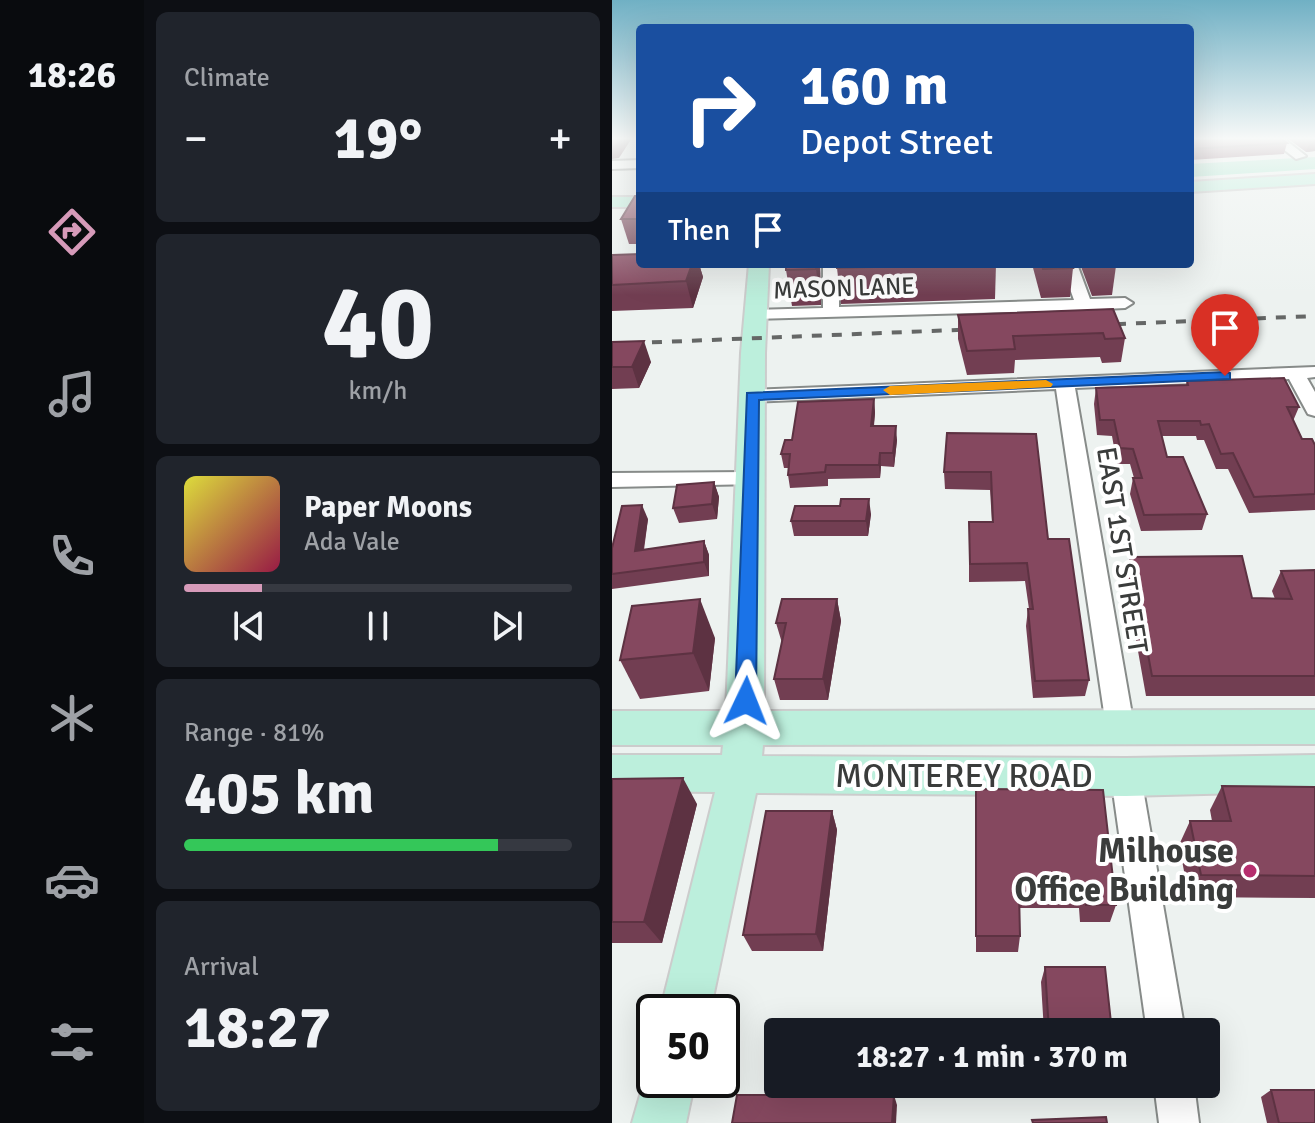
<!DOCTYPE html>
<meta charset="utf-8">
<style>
:root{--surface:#171b24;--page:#20242c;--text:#f1f3f6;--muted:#9ea1a6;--line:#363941;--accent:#d69ab9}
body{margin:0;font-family:Signika,sans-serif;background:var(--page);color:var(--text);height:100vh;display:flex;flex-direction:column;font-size:30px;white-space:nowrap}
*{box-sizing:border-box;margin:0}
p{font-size:26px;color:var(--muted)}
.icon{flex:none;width:44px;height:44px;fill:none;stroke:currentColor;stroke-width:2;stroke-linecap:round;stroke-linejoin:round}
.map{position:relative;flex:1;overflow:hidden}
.side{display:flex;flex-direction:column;gap:12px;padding:12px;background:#0d0f14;width:468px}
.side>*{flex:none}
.top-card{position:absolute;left:24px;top:24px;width:558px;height:244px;border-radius:8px;box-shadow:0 8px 32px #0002;background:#1a4fa0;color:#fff;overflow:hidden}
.speed{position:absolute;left:24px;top:994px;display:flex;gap:16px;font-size:40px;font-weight:700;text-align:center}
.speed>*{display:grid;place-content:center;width:104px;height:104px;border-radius:50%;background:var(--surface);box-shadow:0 8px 32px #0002;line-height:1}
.speed .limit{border:4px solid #111;border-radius:12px;background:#fff;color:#111}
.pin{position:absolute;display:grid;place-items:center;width:68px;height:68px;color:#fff;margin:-82px -34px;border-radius:50% 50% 50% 0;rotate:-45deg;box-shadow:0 0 8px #0007}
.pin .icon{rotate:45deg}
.me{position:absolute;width:88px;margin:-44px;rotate:2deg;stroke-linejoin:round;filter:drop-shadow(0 0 6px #0008)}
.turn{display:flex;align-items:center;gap:28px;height:168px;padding:0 32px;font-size:36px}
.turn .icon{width:104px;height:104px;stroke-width:2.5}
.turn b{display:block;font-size:56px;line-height:68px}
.then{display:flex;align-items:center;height:76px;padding:0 32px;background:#0003;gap:16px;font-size:30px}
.big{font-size:60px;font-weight:700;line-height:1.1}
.side .widget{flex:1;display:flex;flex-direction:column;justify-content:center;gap:12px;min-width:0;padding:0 28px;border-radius:12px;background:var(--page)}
.side .dial{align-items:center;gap:0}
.dial b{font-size:104px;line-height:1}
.song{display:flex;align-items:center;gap:24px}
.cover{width:96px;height:96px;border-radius:12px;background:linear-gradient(135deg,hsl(60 70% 55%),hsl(340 70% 35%))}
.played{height:8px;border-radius:4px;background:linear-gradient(90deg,var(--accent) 20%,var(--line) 20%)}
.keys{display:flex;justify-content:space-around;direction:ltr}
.heat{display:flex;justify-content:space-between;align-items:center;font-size:44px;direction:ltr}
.charge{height:12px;border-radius:6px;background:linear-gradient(90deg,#34c759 81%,var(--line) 0)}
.trip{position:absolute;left:152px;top:1018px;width:456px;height:80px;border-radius:8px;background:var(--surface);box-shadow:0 8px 32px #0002;font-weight:700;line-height:80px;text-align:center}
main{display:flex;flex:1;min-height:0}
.tab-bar{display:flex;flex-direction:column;width:144px;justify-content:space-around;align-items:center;background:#090b0e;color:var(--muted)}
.tab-bar .icon{width:56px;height:56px}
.tab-bar .current{color:var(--accent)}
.tab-bar b{font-size:36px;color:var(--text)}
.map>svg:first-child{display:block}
.green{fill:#9ee6ca}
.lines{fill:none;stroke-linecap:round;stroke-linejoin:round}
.minor-casing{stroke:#878b89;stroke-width:4}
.major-casing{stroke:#ccc;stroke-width:4}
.minor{fill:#fff;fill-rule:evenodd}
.major{fill:#bcefdc;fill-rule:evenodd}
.rail{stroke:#656766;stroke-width:4;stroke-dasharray:10 10;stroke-linecap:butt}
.wall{fill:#723e52}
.shaded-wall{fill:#5d3242}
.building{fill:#85485f;stroke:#5d3242;stroke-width:2}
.route{fill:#1a73e8;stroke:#114b97;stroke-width:2}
.slow{fill:#f59e0b}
.poi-dot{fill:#b62e6e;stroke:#fff;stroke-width:3}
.labels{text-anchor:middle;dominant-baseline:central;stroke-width:8;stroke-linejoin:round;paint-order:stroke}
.far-street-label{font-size:24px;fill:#3a3c3b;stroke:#fff}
.street-label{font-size:28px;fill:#3a3c3b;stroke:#fff}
.near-street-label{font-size:34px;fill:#3a3c3b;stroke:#fff}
.near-poi-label{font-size:34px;font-weight:bold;fill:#3a3c3b;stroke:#fff;text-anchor:end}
</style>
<main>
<nav class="tab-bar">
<b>18:26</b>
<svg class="icon current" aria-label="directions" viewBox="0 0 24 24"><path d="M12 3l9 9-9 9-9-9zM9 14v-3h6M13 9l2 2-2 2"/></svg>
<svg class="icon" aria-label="music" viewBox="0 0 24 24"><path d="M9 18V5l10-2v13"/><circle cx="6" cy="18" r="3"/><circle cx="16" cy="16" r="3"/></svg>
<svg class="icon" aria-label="phone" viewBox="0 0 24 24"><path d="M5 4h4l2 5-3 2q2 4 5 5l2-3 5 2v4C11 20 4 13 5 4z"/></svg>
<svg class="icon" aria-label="climate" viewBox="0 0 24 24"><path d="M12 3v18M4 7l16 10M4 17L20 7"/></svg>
<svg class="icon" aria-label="car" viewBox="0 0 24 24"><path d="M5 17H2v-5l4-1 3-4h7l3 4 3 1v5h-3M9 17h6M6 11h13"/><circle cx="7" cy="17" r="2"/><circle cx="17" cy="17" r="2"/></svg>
<svg class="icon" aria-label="filters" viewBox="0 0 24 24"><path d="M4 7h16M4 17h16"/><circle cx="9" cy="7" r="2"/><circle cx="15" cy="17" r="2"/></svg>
</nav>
<section class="side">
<div class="widget"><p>Climate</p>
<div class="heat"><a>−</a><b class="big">19°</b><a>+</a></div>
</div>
<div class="widget dial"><b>40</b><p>km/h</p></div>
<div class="widget">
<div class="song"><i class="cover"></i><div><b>Paper Moons</b><p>Ada Vale</p></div></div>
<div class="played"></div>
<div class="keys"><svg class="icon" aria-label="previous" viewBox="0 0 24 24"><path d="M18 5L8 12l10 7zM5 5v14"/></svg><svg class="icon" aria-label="pause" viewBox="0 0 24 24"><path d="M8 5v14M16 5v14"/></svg><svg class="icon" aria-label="next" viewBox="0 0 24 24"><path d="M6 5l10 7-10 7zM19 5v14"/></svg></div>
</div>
<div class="widget"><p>Range · 81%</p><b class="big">405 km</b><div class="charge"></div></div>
<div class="widget"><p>Arrival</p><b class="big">18:27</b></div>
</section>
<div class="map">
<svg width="703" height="1123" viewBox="0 0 703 1123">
<rect width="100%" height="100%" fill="#edf2f0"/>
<path class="green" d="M 703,157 L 703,169 L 578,177 L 578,164 Z"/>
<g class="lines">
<g class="minor-casing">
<g id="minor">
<path d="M 657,138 L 671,138 L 694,156 L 684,159 Z"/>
<path d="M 28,160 L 28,168 L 0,169 L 0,161 Z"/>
<path d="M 211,264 L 227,264 L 227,307 L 462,300 L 449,264 L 465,264 L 478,299 L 513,298 L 521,303 L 513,308 L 472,310 L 138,319 L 136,315 L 144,310 L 211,308 Z"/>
<path d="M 703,367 L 703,377 L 695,378 L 703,392 L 703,416 L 696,414 L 677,379 L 463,388 L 522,726 L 518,735 L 508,739 L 498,735 L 494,726 L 444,389 L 140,402 L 130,396 L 140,390 Z"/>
<path d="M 138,472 L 146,474 L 149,479 L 146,484 L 0,487 L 0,473 Z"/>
<path d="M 514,763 L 525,767 L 529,777 L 573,1032 L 535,1032 L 499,777 L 503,767 Z"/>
<path d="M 542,1084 L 582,1084 L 587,1123 L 547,1123 Z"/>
</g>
</g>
<g class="major-casing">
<g id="major">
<path d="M 703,174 L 703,184 L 578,192 L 578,182 Z"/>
<rect x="0" y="197" width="28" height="10"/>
<path d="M 137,264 L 157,264 L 153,353 L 152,711 L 703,710 L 703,744 L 151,745 L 150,756 L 514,758 L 703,755 L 703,791 L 514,796 L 144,793 L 98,1012 L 48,1012 L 103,792 L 0,791 L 0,755 L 110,755 L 111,745 L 0,745 L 0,711 L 114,711 L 129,353 Z"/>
<path d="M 42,1060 L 42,1080 L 83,1080 L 74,1123 L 20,1123 L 38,1061 Z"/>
</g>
</g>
<use href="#minor" class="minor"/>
<use href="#major" class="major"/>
<g class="rail">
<path d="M 484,325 L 703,316"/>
<path d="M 0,344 L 368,329"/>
</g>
</g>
<g class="wall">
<path d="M 578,138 L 675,143 L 672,154 L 578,160 Z"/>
<path d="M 675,138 L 703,138 L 703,151 L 694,152 Z"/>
<path d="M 28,196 L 28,244 L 17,244 L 9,219 Z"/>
<path d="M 0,255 L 28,264 L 87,264 L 91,277 L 81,308 L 0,311 Z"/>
<path d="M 174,264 L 208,264 L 209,305 L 180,306 L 174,270 Z"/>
<path d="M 384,264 L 383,299 L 229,304 L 225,268 Z"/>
<path d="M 420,264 L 459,264 L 461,268 L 458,297 L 429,298 Z"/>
<path d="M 468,264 L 503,264 L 504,266 L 500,295 L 480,296 Z"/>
<path d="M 501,309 L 513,338 L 509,362 L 490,363 L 488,357 L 403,360 L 402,373 L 355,375 L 346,339 L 346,315 Z"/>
<path d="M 0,342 L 39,362 L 27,388 L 0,389 Z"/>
<path d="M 575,381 L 687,407 L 681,421 L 690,439 L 703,445 L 703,510 L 637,513 L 616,469 L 604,469 L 592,440 L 585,440 L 584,436 L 550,436 L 555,457 L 595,514 L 590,530 L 529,531 L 518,494 L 521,478 L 522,478 L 518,464 L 505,464 L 500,436 L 485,435 L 482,404 L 484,388 L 574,385 Z"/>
<path d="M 262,399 L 263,413 L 262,426 L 285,440 L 282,467 L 269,466 L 268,478 L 216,479 L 216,486 L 178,488 L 176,475 L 176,468 L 172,468 L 169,454 L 180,440 Z"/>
<path d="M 424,434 L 436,539 L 477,680 L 473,696 L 421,698 L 414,626 L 416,609 L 417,609 L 413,581 L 357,582 L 357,522 L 380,522 L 378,490 L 333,489 L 332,472 Z"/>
<path d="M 102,482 L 107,497 L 105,519 L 67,523 L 61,508 Z"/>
<path d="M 228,506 L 259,514 L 256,536 L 182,536 L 179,521 Z"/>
<path d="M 36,519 L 32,550 L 92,541 L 97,555 L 97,576 L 0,589 L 0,548 Z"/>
<path d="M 518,557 L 640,598 L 663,599 L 660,591 L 669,571 L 703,570 L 703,696 L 534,696 L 513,578 Z"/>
<path d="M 225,599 L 229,621 L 216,700 L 168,700 L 162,679 L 170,643 L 164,623 Z"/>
<path d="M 103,638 L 97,691 L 28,699 L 8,660 Z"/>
<path d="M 0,779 L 85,804 L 50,943 L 0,943 Z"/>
<path d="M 610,786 L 703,787 L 703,898 L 577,897 L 567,845 L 578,821 L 600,821 L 598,810 Z"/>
<path d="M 364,809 L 504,905 L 498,922 L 468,922 L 467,908 L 407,908 L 408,936 L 406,952 L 364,952 Z"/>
<path d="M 220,811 L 225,830 L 211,951 L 140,951 L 131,935 Z"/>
<path d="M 433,967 L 500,1032 L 432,1032 L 429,982 Z"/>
<path d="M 659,1090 L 703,1123 L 655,1123 L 649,1097 Z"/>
</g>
<g class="shaded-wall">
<path d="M 9,138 L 20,138 L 7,158 L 0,159 L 0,147 Z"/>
<path d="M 703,140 L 703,151 L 694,152 L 698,141 Z"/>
<path d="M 80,264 L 87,264 L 91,277 L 81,308 L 74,281 Z"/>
<path d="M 204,264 L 208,264 L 209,305 L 204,269 Z"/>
<path d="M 32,341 L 39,362 L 27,388 L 20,367 Z"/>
<path d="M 262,399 L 263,413 L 260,440 L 259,426 Z"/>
<path d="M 284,426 L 285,440 L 282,467 L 281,453 Z"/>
<path d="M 268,453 L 269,466 L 268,478 L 267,465 Z"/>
<path d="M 102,482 L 107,497 L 105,519 L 100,504 Z"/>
<path d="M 257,499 L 259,514 L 256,536 L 254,521 Z"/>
<path d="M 30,505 L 36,519 L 29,565 L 23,551 Z"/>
<path d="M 92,541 L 97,555 L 97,576 L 92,562 Z"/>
<path d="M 88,599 L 103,638 L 97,691 L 81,653 Z"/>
<path d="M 225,599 L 229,621 L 216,700 L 211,679 Z"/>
<path d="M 71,778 L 85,804 L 50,943 L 32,922 Z"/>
<path d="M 220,811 L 225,830 L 211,951 L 204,934 Z"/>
<path d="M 282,1095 L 285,1105 L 284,1123 L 280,1123 Z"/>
</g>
<g class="building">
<path d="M 0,138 L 9,138 L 4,146 L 0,147 Z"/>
<path d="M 578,138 L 669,138 L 675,143 L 578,149 Z"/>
<path d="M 23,196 L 28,196 L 28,219 L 9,219 Z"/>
<path d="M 28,254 L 28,264 L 80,264 L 74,281 L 0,285 L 0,255 Z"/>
<path d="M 174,264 L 204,264 L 204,269 L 174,270 Z"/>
<path d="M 225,264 L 375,264 L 225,268 Z"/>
<path d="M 430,264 L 459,264 L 461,268 L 431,269 Z"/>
<path d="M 483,264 L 503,264 L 504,266 L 484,267 Z"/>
<path d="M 501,309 L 513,338 L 493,339 L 491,333 L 401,336 L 403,349 L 355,351 L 346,315 Z"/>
<path d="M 32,341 L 20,367 L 0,367 L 0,342 Z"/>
<path d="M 672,378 L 687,407 L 675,407 L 690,439 L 700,439 L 703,445 L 703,494 L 642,497 L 621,453 L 609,454 L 597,424 L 589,425 L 588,421 L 546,421 L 555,457 L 571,457 L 595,514 L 532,515 L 521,478 L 530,478 L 521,449 L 508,448 L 502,420 L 488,420 L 484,388 L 576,385 L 575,381 Z"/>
<path d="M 262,399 L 259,426 L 284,426 L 281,453 L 268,453 L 267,465 L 214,465 L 213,472 L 176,475 L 178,454 L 169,454 L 173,440 L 180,440 L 186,402 Z"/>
<path d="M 335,433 L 424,434 L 436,539 L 457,539 L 477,680 L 423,681 L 416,609 L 421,609 L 415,563 L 358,564 L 357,522 L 381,522 L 379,472 L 332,472 Z"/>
<path d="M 102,482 L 100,504 L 61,508 L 65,485 Z"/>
<path d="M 229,499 L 257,499 L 254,521 L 179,521 L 183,506 L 228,506 Z"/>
<path d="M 30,505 L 23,551 L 92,541 L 92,562 L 0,574 L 0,548 L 10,506 Z"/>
<path d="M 630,556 L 640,598 L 680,599 L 669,571 L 703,570 L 703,676 L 540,676 L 518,557 Z"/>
<path d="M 88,599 L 81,653 L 8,660 L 20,606 Z"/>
<path d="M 170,599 L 225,599 L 211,679 L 162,679 L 174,623 L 164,623 Z"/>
<path d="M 71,778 L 32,922 L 0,922 L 0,779 Z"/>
<path d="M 610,786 L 703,787 L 703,876 L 589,875 L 578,821 L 619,821 Z"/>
<path d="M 364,789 L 491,790 L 504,905 L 474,905 L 472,891 L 407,891 L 408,936 L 364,936 Z"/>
<path d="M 154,811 L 220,811 L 204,934 L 131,935 Z"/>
<path d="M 433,967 L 493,967 L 500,1032 L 437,1032 Z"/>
<path d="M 659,1090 L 703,1090 L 703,1123 L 667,1123 Z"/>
<path d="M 125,1095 L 282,1095 L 280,1123 L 120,1123 Z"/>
<path d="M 494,1117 L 495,1123 L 421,1123 L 420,1120 Z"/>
</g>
<linearGradient id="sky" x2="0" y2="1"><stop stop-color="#70b0c4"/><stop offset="0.47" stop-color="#f7f9f8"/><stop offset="1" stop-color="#f7f9f8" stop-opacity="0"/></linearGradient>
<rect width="703" height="295" fill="url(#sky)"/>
<path class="route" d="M 613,372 L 618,373 L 618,379 L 147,400 L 144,701 L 141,708 L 134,710 L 126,708 L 123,701 L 135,393 Z"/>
<path class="slow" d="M 434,380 L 441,384 L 439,387 L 278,395 L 271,390 L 278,386 Z"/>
<circle class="poi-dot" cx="638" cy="871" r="8"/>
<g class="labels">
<g class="far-street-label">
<text transform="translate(232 288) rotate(-2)">MASON LANE</text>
</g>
<g class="street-label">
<text transform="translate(510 550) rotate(81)">EAST 1ST STREET</text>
</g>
<g class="near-street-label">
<text x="352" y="776">MONTEREY ROAD</text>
</g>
<g class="near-poi-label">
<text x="622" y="851">Milhouse<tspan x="622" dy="39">Office Building</tspan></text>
</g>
</g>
</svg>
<div class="speed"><div class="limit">50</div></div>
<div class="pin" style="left:613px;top:376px;background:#d93025"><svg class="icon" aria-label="arrive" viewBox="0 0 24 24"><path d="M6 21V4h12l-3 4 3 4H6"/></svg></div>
<svg class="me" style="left:134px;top:701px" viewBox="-20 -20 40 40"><path d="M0-17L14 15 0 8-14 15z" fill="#1a73e8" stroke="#fff" stroke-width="4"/></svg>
<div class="trip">18:27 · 1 min · 370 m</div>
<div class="top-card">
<div class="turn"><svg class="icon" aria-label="right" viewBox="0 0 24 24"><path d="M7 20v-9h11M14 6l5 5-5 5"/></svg><div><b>160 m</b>Depot Street</div></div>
<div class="then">Then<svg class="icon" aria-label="arrive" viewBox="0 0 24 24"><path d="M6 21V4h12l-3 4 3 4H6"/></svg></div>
</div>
</div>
</main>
